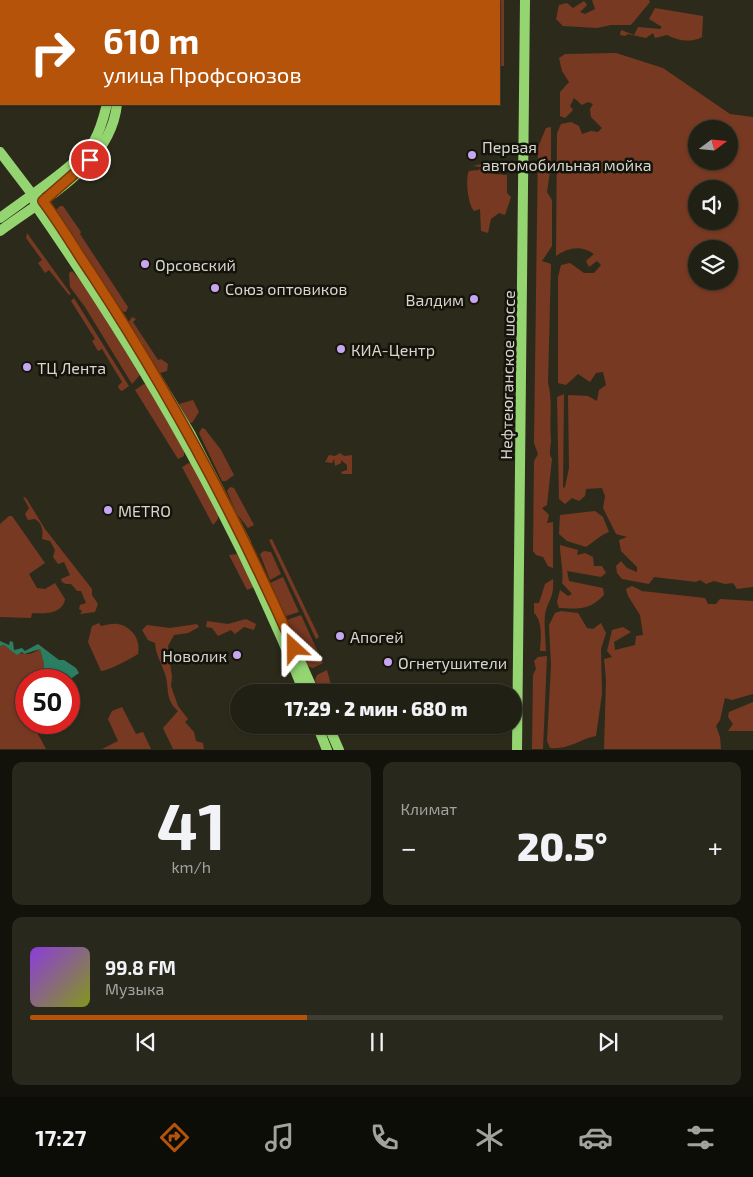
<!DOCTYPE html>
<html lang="ru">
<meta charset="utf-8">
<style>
:root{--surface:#212014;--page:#29281d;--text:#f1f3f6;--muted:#a2a3a0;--line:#3e3e34;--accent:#b45309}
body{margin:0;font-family:"Exo 2",sans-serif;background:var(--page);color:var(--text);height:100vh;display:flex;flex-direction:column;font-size:19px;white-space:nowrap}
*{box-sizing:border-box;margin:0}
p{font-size:16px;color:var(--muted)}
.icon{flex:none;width:28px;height:28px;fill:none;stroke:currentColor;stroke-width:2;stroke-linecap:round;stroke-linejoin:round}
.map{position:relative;height:750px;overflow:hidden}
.side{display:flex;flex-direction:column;gap:12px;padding:12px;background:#12120b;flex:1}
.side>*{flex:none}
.banner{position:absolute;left:0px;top:0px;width:500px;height:105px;box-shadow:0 1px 4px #0004,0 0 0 1px var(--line);background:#b45309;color:#fff;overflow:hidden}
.needle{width:32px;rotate:74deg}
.fabs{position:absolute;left:688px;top:120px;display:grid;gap:10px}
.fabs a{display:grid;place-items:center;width:50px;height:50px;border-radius:50%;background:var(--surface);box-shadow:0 1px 4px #0004,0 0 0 1px var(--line);font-size:25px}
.speed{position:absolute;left:15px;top:669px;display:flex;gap:10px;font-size:25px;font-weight:700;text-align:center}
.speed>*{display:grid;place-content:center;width:65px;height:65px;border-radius:50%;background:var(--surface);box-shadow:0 1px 4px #0004,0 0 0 1px var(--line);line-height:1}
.speed .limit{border:8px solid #d22;background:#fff;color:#111}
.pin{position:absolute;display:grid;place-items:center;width:42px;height:42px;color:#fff;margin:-21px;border:2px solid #fff;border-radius:50%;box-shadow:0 1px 5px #0007}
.me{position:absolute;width:55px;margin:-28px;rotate:336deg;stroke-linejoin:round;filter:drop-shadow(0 0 4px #0008)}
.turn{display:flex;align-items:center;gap:18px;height:105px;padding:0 20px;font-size:22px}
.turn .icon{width:65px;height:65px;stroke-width:2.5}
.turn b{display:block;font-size:35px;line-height:42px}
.big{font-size:38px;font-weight:800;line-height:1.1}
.side .tile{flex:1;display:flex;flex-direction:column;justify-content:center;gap:8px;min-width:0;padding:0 18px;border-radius:10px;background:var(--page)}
.side .dial{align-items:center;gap:0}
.dial b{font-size:65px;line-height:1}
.song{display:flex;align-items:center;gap:15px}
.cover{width:60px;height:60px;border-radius:8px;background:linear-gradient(135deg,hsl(270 70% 55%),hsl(70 70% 35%))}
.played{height:5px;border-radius:2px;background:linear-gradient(90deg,var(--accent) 40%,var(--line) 40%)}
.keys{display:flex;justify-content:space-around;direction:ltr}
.heat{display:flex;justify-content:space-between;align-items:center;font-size:28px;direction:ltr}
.side .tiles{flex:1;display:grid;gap:12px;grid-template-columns:1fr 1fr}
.tile:last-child{grid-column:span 2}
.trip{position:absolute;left:230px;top:684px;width:292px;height:50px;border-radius:25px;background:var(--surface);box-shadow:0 1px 4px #0004,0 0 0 1px var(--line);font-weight:800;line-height:50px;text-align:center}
.tab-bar{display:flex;height:80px;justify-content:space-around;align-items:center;background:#0d0d08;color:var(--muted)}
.tab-bar .icon{width:35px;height:35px}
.tab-bar .selected{color:var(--accent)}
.tab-bar b{font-size:22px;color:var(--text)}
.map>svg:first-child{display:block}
.green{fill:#783922;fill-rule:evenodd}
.water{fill:#2b7e62}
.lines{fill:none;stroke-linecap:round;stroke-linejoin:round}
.major{stroke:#94d572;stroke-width:10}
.route-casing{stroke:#753606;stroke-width:12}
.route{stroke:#b45309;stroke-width:9}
.poi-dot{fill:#c6a6f0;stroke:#14130c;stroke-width:2}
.labels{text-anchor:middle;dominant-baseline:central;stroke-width:5;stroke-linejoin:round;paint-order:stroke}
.poi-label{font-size:16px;fill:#d7d6cc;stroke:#14130c;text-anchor:start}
.street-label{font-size:16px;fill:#d7d6cc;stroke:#14130c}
</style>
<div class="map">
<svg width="753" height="750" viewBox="0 0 753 750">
<rect width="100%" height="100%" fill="#2c2b1b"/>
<g class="green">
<path d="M 403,0 L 504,0 L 504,66 L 499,66 L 499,1 Z"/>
<path d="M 592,0 L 649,0 L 650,2 L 631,25 L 611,25 L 597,28 L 563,26 L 556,19 L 559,5 L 567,3 L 573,8 L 584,1 L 587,5 L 580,12 L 585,14 L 595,9 Z"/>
<path d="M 655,8 L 703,16 L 702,37 C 691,43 678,41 667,35 L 655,38 L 653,33 L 646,38 L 628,34 L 625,36 L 620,35 L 621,30 L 634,35 L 638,27 L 660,29 L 662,27 L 649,19 Z"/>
<path d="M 616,53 L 663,68 L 730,114 L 753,117 L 753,587 L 737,589 L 733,583 L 725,584 L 714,581 L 706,584 L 700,580 L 696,582 L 654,577 L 649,584 L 622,579 L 617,573 L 616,566 L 621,561 L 627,568 L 637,572 L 637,567 L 621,551 L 619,540 L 627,537 L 616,534 L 603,508 L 605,496 L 602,488 L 586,489 L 585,496 L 579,501 L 572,498 L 565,504 L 559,499 L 557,397 L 564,394 L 563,488 L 565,487 L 569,468 L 568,395 L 588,396 L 597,401 L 599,390 L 606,385 L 603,372 L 596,373 L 590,382 L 578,374 L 566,385 L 558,383 L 558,277 L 561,265 L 570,263 L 584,273 L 594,273 L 601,265 L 597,261 L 589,267 L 586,261 L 594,254 C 582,245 568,247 556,256 L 557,133 L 561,124 L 571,122 L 579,126 L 582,134 L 591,131 L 598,132 L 602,128 L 591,117 L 590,109 L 593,104 L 588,102 L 582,105 L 574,98 L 570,106 L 573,110 L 565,118 L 560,116 L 560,92 L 569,82 L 562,71 L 559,58 L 565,54 ZM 696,129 L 729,129 L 729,161 L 696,161 ZM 696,189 L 729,189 L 729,221 L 696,221 ZM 696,249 L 729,249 L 729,281 L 696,281 Z"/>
<path d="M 551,127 L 551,165 L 547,192 L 552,200 L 552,246 L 542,261 L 551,264 L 548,383 C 553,401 549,421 551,440 C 551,447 548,453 552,459 L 547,505 L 542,508 L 549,515 L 547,523 L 553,522 L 553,568 L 548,566 L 543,557 L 536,555 L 533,551 L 534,461 L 538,454 L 534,443 L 538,147 L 546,128 Z"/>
<path d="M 486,163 L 489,165 L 486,169 L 495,174 L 507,175 L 507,193 L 511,197 L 505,215 L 499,213 L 491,219 L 488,233 L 481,231 L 480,209 L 474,211 C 468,205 465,178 469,171 L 479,170 L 481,167 L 473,166 Z"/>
<path d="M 60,206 L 63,206 L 81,232 L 80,234 L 128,307 L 126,312 L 121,311 L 56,210 Z"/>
<path d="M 27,233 L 71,294 L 69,295 L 49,270 L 45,273 L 38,263 L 42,260 L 26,238 Z"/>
<path d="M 72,271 L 84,284 L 140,375 L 132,384 L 85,307 L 70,287 L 69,273 Z"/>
<path d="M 74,298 L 129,386 L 122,391 L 119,389 L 118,386 L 122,382 L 102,349 L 98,351 L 92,341 L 95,339 L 71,301 Z"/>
<path d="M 132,317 L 136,319 L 133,322 L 158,360 L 161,359 L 168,364 L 167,371 L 160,373 L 128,323 Z"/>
<path d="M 144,384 L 148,385 L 184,448 L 184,456 L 178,459 L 135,390 Z"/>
<path d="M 193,400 L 199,412 L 192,423 L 189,422 L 179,404 Z"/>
<path d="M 202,428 L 205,429 L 221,450 L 234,475 L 226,481 L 222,481 L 199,433 Z"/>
<path d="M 340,453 L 344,456 L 352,455 L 352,474 L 342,474 L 341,472 L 347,470 L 347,465 L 341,460 L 341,463 L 335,466 L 334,459 L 332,463 L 325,462 L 329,455 L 335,456 Z"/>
<path d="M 191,462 L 218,514 L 218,519 L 213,525 L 182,467 Z"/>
<path d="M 230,487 L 234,488 L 254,525 L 248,528 L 237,514 L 227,491 Z"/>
<path d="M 23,497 L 26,498 L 45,529 L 92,589 L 92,595 L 98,604 L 95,612 L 80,614 L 82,611 L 79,609 L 80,605 L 86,603 L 81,591 L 77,591 L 71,584 L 66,584 L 62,582 L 61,579 L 70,575 L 64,562 L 58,564 L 53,557 L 55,550 L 50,541 L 42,539 C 43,531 43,524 35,519 L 28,520 L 25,514 L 29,508 Z"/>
<path d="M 595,511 L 603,517 L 609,532 C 600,535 594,542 586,547 L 567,541 L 559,534 L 560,515 Z"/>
<path d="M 9,516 L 12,516 L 45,563 L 29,574 L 37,588 L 45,589 L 55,583 L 65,599 C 63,614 44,614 32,613 L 31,618 L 0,617 L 0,524 Z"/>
<path d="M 272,539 L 319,637 L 316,639 L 269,540 Z"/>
<path d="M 560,545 L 578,550 L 577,555 L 585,553 L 593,557 L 594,566 L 602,566 L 606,573 L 601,577 L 567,571 L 569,581 L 603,588 L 604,595 C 590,610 579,609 559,608 L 557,602 L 560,590 L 568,596 L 572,594 L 562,583 C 564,572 560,557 560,545 Z"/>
<path d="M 264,551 L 271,552 L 281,574 L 270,580 L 260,554 Z"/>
<path d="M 237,554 L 254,587 L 247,590 L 229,555 Z"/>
<path d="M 283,577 L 299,612 L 286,616 L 270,583 Z"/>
<path d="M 553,579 C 554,595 551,596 546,610 C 543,618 546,642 546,651 L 540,651 C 541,640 543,621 534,613 L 534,603 L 539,603 L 545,584 Z"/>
<path d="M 632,586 L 642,591 L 705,598 L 708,604 L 716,604 L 720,599 L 753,601 L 753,694 L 732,700 L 725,698 L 720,720 L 716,726 L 720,737 L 721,749 L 604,749 L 606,680 L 604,659 L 612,657 L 607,651 L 612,630 L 623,627 L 631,632 L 614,642 L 615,650 L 635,645 L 636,636 L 643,635 L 640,615 L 628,596 L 626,589 Z"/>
<path d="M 561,611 L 578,613 L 587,628 L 593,629 L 601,623 L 606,633 L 601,649 L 602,694 L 596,736 C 580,739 569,750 550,748 L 547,741 L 551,665 L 549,625 L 555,613 Z"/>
<path d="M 301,615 L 323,663 L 313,668 L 307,666 L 287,620 Z"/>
<path d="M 246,619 L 256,624 L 254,630 L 244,627 L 235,634 L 231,630 L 218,636 L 212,628 L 206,627 L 207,621 L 228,624 Z"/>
<path d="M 99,623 L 101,626 C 106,625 113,623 118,624 C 133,627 141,641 138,654 C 130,659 108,671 101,671 L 88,642 L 92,626 Z"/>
<path d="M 197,624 L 199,627 L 188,633 L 174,635 L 168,646 L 172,677 L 171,686 L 178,706 L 188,719 L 185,722 L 194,732 L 196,741 L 203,743 L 204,749 L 173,749 L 163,728 L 178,711 C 164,698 170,689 165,674 C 161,662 156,655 155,643 L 148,640 L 142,630 L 147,625 L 170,628 Z"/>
<path d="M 4,645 C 13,653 30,659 40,648 L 44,664 L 42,680 L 26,680 L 26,722 L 32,723 L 46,749 L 0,749 L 0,646 Z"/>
<path d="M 547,656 L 543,749 L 532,749 L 533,675 L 536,669 L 534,661 L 538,657 Z"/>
<path d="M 327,670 L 333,692 L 321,692 L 315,680 L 317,675 Z"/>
<path d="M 753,702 L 753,731 L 728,731 L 733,724 L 728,717 L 729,712 Z"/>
<path d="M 122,707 L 136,734 L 143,732 L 151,749 L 102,749 L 118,741 L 108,719 L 112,711 Z"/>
</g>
<path class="water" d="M 0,641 L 9,645 L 10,641 L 13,642 L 14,650 L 22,648 L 25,651 L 38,644 L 59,660 L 64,660 L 76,668 L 79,673 L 69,680 L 42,680 L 44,664 L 40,649 L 24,654 L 22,652 L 17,655 L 4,645 L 0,646 Z"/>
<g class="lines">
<g class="major">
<path d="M 115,1 L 115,0"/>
<path d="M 0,152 L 32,194 L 36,206 C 145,363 233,515 304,692"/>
<path d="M 32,194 L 43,201 L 50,211 L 138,346"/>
<path d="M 0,218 C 24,200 79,164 94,141 C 101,129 104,116 107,104"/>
<path d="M 0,231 C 44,198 111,165 117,104"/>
<path d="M 154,373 L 190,433 L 246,543"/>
<path d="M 285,627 L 314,692"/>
<path d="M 317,725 L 327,750"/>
<path d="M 328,725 L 339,750"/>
<path d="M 517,750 L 525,0"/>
</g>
</g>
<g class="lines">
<g class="route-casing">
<path id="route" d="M 90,160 L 43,201 C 61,225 76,251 93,276 C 171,395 237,519 294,648"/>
</g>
<use href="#route" class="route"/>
</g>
<g class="poi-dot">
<circle cx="472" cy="155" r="5"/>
<circle cx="145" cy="264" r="5"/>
<circle cx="215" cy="288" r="5"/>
<circle cx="474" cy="299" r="5"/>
<circle cx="341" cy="349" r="5"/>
<circle cx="27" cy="367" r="5"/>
<circle cx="108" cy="510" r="5"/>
<circle cx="340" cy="636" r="5"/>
<circle cx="237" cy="655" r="5"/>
<circle cx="388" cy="662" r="5"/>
</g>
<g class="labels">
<g class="poi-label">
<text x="482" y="146">Первая<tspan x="482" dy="18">автомобильная мойка</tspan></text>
<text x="155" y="264">Орсовский</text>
<text x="225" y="288">Союз оптовиков</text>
<text x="464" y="299" text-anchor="end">Валдим</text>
<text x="351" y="349">КИА-Центр</text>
<text x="37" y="367">ТЦ Лента</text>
<text x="118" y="510">METRO</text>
<text x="350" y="636">Апогей</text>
<text x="227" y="655" text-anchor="end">Новолик</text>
<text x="398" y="662">Огнетушители</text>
</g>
<g class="street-label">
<text transform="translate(507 375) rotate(-89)">Нефтеюганское шоссе</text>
</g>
</g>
</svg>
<div class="fabs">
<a><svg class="needle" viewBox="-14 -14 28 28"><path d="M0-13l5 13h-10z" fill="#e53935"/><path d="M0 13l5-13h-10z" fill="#a2a3a0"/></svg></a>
<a><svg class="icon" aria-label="sound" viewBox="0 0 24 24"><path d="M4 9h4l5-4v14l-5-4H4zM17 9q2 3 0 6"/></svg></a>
<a><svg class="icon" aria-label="layers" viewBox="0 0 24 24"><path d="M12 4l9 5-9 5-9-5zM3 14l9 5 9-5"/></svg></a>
</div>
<div class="speed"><div class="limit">50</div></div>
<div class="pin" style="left:90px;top:160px;background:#d93025"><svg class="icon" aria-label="arrive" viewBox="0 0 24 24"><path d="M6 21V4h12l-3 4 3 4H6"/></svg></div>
<svg class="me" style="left:294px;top:648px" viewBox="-20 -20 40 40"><path d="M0-17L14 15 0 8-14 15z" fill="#b45309" stroke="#fff" stroke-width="4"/></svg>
<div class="trip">17:29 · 2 мин · 680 m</div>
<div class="banner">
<div class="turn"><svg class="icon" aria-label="right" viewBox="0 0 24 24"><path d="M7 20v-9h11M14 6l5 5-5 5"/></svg><div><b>610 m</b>улица Профсоюзов</div></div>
</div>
</div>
<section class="side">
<div class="tiles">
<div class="tile dial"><b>41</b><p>km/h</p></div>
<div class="tile"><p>Климат</p>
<div class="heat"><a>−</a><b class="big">20.5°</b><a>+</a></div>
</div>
<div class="tile">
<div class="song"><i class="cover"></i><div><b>99.8 FM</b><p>Музыка</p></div></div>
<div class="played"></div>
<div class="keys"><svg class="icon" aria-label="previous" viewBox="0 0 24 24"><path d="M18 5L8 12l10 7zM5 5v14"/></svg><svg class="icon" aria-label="pause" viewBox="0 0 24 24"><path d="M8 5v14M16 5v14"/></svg><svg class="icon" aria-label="next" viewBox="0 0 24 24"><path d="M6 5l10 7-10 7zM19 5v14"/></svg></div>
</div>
</div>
</section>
<nav class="tab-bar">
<b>17:27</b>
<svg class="icon selected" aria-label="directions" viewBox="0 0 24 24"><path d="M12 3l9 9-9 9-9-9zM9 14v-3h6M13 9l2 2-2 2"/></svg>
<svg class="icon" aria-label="music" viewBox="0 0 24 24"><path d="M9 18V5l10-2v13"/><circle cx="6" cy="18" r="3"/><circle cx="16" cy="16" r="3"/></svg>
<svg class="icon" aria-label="phone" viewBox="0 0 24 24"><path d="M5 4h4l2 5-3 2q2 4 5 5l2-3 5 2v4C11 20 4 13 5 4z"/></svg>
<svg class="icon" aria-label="climate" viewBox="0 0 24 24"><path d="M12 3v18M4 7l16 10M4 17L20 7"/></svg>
<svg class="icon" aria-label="car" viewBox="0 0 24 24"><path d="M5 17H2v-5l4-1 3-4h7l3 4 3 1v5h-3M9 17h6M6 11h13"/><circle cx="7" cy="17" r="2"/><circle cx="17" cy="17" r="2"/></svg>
<svg class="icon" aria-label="filters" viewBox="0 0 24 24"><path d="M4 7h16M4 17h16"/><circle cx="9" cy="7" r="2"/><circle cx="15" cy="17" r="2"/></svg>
</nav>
